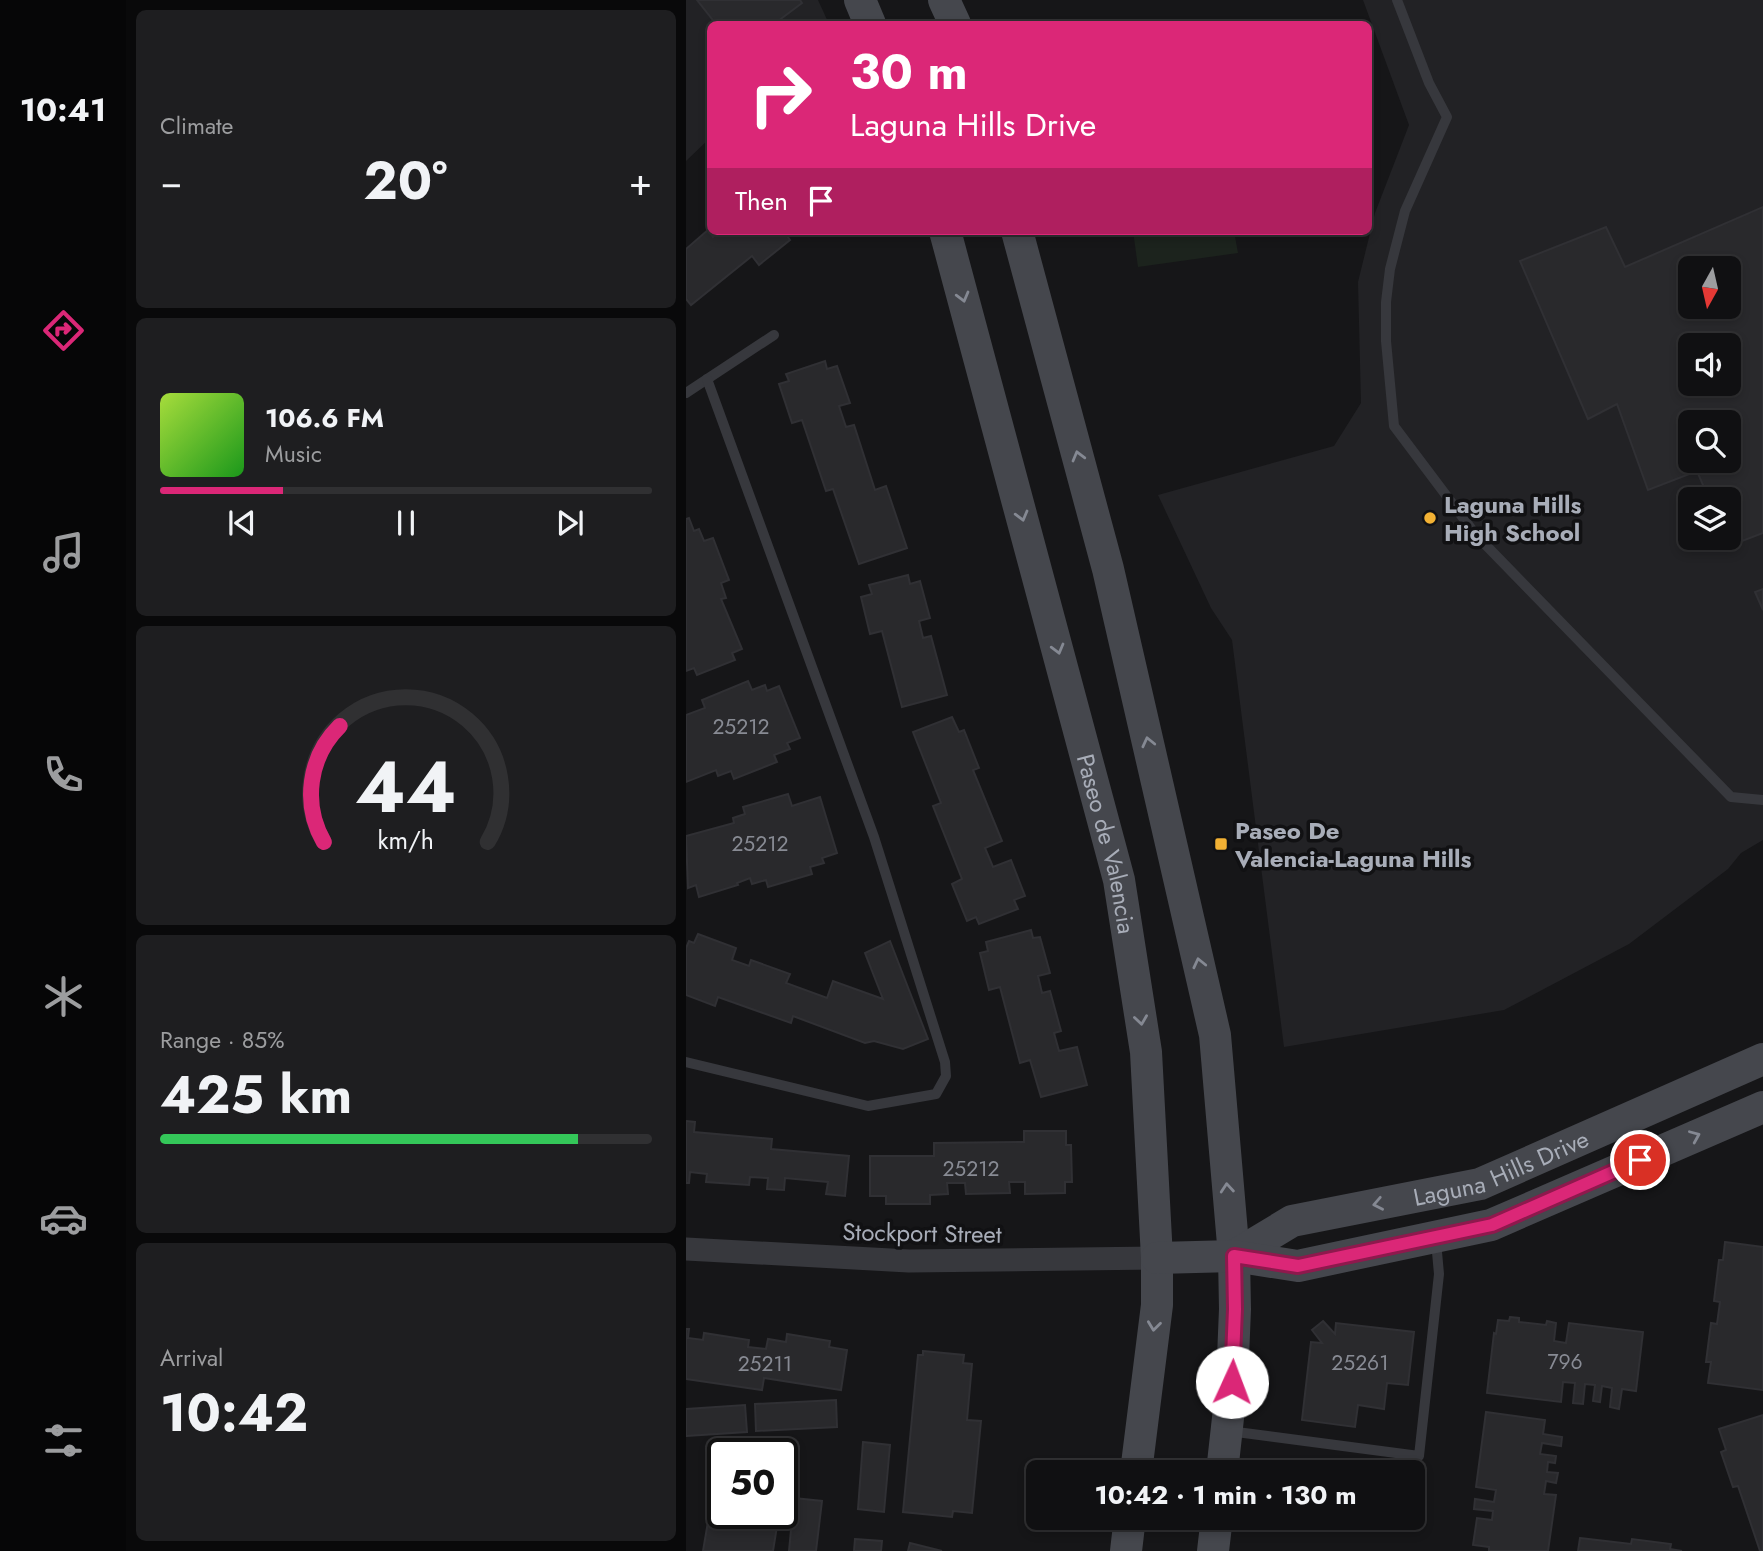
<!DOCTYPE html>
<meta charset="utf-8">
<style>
:root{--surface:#101012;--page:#1e1e20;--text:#f1f3f6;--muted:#9c9d9f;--line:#303032;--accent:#db2777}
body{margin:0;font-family:Jost,sans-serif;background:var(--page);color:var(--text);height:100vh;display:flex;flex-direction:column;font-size:26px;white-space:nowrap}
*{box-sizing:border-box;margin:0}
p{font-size:23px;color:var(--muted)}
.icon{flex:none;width:38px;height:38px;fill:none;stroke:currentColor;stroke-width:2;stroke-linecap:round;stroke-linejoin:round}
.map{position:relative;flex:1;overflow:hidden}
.side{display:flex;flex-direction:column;gap:10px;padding:10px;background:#09090a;width:560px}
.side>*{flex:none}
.guide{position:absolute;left:21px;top:21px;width:665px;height:214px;border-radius:10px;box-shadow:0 4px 10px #0003,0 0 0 2px var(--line);background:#db2777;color:#fff;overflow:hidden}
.needle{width:46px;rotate:188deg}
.fabs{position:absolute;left:992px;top:256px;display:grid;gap:14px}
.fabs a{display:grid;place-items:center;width:63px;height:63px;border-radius:10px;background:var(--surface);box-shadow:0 4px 10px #0003,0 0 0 2px var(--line);font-size:35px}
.speed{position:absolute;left:21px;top:1438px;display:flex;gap:14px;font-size:35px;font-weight:700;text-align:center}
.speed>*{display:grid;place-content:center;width:91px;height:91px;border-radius:50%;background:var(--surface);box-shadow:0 4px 10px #0003,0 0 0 2px var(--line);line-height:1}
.speed .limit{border:4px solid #111;border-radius:10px;background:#fff;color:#111}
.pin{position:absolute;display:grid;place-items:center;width:60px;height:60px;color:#fff;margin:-30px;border:4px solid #fff;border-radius:50%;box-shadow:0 2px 7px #0007}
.me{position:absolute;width:77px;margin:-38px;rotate:2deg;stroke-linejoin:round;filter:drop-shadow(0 0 5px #0008)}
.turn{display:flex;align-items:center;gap:24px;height:147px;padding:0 28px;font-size:32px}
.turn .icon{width:91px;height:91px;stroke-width:2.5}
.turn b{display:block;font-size:49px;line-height:60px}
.then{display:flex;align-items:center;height:66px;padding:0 28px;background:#0003;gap:14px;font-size:26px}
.big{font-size:52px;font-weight:700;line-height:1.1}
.side .widget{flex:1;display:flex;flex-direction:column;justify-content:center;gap:10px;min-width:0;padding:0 24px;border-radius:10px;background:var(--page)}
.side .dial{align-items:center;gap:0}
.dial svg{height:182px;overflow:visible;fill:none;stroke:var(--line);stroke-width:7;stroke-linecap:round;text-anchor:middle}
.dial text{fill:var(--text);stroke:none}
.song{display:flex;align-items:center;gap:21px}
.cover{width:84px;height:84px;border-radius:10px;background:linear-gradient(135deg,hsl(80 70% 55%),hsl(120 70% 35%))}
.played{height:7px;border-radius:4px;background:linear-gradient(90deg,var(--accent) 25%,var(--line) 25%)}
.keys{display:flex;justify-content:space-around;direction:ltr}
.heat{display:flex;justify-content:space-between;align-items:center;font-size:38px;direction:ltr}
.charge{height:10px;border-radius:5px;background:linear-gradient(90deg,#34c759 85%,var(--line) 0)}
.trip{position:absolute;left:340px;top:1460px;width:399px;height:70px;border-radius:10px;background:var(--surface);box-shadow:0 4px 10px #0003,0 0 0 2px var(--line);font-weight:700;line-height:70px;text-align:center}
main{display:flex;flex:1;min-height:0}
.tab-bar{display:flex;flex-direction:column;width:126px;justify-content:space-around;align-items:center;background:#060607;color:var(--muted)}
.tab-bar .icon{width:49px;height:49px}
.tab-bar .current{color:var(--accent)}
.tab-bar b{font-size:32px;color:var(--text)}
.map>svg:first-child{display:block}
.built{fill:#222225;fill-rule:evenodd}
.green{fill:#1c231d}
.building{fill:#29292c;stroke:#303034;stroke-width:2;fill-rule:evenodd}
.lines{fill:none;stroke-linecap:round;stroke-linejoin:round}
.service{stroke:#37383d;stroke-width:10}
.minor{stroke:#37383d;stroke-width:23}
.secondary{stroke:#45474d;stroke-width:32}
.oneway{stroke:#858993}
.route-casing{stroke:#8e194d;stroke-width:18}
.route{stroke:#db2777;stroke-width:12}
.poi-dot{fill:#f2b134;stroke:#111113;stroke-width:2.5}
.labels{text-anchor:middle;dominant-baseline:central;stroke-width:7;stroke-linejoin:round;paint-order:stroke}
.number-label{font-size:21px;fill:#888b94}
.poi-label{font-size:24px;font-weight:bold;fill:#a8adb8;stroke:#111113;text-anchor:start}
.street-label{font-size:24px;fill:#a8adb8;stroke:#111113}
</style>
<main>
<nav class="tab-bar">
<b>10:41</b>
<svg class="icon current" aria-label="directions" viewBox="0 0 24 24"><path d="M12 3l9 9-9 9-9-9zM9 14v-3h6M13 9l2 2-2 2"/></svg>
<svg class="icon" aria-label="music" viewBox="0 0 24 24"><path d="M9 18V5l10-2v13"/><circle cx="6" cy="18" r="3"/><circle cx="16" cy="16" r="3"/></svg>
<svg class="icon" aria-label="phone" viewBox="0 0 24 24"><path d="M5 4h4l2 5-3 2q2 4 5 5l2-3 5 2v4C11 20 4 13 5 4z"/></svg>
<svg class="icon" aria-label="climate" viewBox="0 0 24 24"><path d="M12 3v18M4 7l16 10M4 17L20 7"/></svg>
<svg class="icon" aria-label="car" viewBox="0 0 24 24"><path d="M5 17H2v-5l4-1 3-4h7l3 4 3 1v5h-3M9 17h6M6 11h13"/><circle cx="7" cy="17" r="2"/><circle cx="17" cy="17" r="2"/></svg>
<svg class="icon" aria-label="filters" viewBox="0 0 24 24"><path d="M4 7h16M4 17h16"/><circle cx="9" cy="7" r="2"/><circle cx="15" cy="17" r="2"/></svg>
</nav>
<section class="side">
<div class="widget"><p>Climate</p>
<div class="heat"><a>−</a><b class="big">20°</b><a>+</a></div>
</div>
<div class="widget">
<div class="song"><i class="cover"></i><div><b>106.6 FM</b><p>Music</p></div></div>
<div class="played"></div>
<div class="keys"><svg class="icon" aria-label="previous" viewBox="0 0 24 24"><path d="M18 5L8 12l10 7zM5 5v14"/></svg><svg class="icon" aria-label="pause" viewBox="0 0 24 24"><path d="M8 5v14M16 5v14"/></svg><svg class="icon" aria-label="next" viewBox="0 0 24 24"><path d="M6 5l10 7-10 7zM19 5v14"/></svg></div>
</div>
<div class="widget dial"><svg viewBox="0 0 100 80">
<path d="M14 69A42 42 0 1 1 86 69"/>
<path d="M14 69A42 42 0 0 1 21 18" stroke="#db2777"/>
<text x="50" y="56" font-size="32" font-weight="700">44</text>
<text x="50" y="72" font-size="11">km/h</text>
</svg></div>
<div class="widget"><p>Range · 85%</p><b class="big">425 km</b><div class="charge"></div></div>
<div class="widget"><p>Arrival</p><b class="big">10:42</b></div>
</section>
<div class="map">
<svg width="1077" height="1551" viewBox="0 0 1077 1551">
<rect width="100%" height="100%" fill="#161618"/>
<g class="built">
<path d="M 0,0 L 132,0 L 143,24 L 24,24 L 24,138 L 0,161 Z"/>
<path d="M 677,0 L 1077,0 L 1077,840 L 1055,853 L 1042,869 L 943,944 L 818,1010 L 598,1047 L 546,640 L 525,608 L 472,495 L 648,446 L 675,403 L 672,282 L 689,213 L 723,125 ZM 1004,268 L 1043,268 L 1043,306 L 1004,306 ZM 1004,345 L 1043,345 L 1043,383 L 1004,383 ZM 1004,422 L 1043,422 L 1043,460 L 1004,460 ZM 1004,499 L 1043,499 L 1043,537 L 1004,537 Z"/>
</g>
<path class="green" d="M 447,231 L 548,231 L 552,253 L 452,267 Z"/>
<g class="building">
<path d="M 11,0 L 114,0 L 116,3 L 88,24 L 30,24 Z"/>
<path d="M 1077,207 L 1077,533 L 1043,546 L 1039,537 L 1043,537 L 1043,499 L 1023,499 L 1011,471 L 962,490 L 931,404 L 902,419 L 834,261 L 920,227 L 939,267 ZM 1004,268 L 1043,268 L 1043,306 L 1004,306 ZM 1004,345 L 1043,345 L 1043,383 L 1004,383 ZM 1004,422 L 1043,422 L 1043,460 L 1004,460 Z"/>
<path d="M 22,230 L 27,237 L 34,231 L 98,231 L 104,240 L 73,265 L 66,256 L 5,305 L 0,299 L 0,249 Z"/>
<path d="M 139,361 L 141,369 L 151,366 L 164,403 L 153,406 L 160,427 L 168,425 L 189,490 L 200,486 L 221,548 L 173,564 L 147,489 L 140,491 L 116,420 L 106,423 L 93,384 L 103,381 L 100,374 Z"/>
<path d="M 3,518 L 8,531 L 13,529 L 18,541 L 27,538 L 43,580 L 35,583 L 40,598 L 35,599 L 56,649 L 46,653 L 49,660 L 11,675 L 8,668 L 0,671 L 0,519 Z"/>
<path d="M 222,575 L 224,584 L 234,581 L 244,618 L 233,621 L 237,638 L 245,636 L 261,695 L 216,707 L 196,631 L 184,634 L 175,597 L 186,594 L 183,585 Z"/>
<path d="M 1077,589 L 1077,610 L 1069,592 Z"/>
<path d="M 62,681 L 66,690 L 79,685 L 81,691 L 93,686 L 114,738 L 101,743 L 104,749 L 88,755 L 91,762 L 48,779 L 45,771 L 32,776 L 30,770 L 0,782 L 0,715 L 19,708 L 16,700 Z"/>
<path d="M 266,717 L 273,732 L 278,730 L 293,768 L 287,770 L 316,841 L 299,848 L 307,867 L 325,860 L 339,896 L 328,900 L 332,909 L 293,924 L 290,917 L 281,921 L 266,884 L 276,879 L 247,806 L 255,803 L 227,732 Z"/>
<path d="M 102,794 L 106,806 L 134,797 L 151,853 L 136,858 L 138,863 L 124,867 L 126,874 L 82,887 L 80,880 L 66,884 L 64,878 L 51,883 L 52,885 L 13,897 L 10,885 L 2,888 L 0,836 L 48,823 L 47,818 L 59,814 L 57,807 Z"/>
<path d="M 345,930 L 347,938 L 354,937 L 364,973 L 352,976 L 356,993 L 364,991 L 375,1031 L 368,1033 L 373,1051 L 391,1047 L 401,1085 L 355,1097 L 344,1060 L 334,1063 L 314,987 L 303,990 L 294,953 L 302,951 L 300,942 Z"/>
<path d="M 12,934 L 50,948 L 46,960 L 63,966 L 65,960 L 104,974 L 100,983 L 141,998 L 147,981 L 197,999 L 179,953 L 204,941 L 242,1039 L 217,1049 L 188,1041 L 179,1043 L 107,1016 L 105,1023 L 32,997 L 29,1006 L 0,995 L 0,948 L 3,941 L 8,943 Z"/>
<path d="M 0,1121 L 9,1122 L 8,1132 L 86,1139 L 85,1149 L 163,1156 L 159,1196 L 140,1194 L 142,1182 L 99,1178 L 98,1190 L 81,1189 L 82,1178 L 64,1177 L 63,1185 L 20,1182 L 21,1174 L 4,1172 L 3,1183 L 0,1183 Z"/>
<path d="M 338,1131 L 380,1131 L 380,1145 L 385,1145 L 386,1182 L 379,1182 L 379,1193 L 339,1194 L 339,1182 L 323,1182 L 324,1193 L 280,1194 L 279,1183 L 261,1183 L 262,1194 L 244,1195 L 244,1204 L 200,1204 L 200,1196 L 184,1196 L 184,1156 L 248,1156 L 248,1143 L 338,1142 Z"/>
<path d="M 1039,1242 L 1077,1247 L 1077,1390 L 1022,1383 L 1025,1362 L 1020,1362 L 1025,1323 L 1031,1324 L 1034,1302 L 1028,1301 L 1033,1260 L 1037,1260 Z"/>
<path d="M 824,1317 L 833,1318 L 833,1322 L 860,1325 L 861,1321 L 870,1323 L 868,1341 L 880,1343 L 883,1323 L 957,1332 L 950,1391 L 936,1389 L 933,1409 L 924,1407 L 926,1388 L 916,1386 L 914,1402 L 907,1401 L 909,1385 L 899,1384 L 897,1404 L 887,1403 L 889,1383 L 877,1382 L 875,1402 L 801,1393 L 808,1333 L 810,1334 L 812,1320 L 823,1321 Z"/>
<path d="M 637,1321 L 649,1334 L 650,1323 L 728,1332 L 722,1385 L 701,1383 L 698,1409 L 672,1405 L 669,1427 L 616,1420 L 625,1342 L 636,1343 L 626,1330 Z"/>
<path d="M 0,1329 L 3,1329 L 2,1338 L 17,1340 L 18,1333 L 63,1340 L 62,1347 L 80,1349 L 82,1339 L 100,1342 L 101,1334 L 144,1341 L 143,1347 L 161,1350 L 155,1390 L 78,1378 L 76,1390 L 0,1379 Z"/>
<path d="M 237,1351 L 278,1355 L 277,1363 L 286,1364 L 281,1420 L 295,1421 L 286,1513 L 267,1511 L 266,1517 L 217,1512 L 232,1355 L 237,1355 Z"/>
<path d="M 150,1400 L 151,1427 L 70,1431 L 69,1404 Z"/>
<path d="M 59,1405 L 61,1432 L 0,1436 L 0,1409 Z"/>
<path d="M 800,1412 L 859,1420 L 857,1434 L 876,1437 L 875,1446 L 856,1443 L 854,1454 L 870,1456 L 869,1463 L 862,1462 L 861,1472 L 872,1473 L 870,1483 L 860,1481 L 858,1494 L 870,1495 L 862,1551 L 803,1551 L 803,1547 L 787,1545 L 791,1518 L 806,1520 L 807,1511 L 788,1509 L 789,1499 L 808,1502 L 810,1490 L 790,1487 Z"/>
<path d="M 1077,1415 L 1077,1551 L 1074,1551 L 1052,1486 L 1047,1487 L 1035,1452 L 1040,1450 L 1033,1429 Z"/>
<path d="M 177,1442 L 204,1445 L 198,1512 L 172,1509 Z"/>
<path d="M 108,1498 L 136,1501 L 130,1551 L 103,1551 Z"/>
<path d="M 33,1501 L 37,1501 L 37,1514 L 93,1514 L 87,1551 L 17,1551 L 25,1504 L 32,1505 Z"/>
<path d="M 894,1538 L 945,1544 L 946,1539 L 985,1544 L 984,1549 L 996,1551 L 892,1551 Z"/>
<path d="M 169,1539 L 196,1541 L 195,1551 L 168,1551 Z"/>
<path d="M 224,1543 L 256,1551 L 222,1551 Z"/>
</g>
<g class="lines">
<g class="service">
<path d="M 711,0 L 743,83 L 761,117 L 719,211 L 704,269 L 700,302 L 700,341 L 708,426 L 790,535 L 1045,797 L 1077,800"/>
<path d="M 0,393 L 88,335"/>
<path d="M 0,1062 L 182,1106 L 250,1094 L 260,1076 L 259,1062 L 188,837 L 21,379"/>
<path d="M 543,1431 L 733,1456 L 753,1274 L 750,1241"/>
</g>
<path class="minor" d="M 0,1249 L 223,1261 L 471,1258"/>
<g class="secondary">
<path d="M 174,0 L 184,24"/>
<path d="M 258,0 L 269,24"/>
<path id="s1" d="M 259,231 L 433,880 L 460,1052 L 471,1258 L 471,1305 L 450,1472"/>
<path d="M 331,231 L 422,569 L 529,1035 L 548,1256 L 549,1309 L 546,1382 L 536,1472"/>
<path id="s2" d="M 548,1256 L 606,1221 L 794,1184 L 1077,1059"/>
<path d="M 471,1258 L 548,1256 L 612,1266 L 805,1225 L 1077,1107"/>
<path d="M 440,1551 L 444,1517"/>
<path d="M 527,1551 L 531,1517"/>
</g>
</g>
<defs><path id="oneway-chevron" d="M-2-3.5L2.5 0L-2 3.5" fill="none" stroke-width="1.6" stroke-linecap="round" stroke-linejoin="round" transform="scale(1.75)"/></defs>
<g class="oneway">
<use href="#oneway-chevron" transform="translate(277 297) rotate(75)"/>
<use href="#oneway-chevron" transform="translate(392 456) rotate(-105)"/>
<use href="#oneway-chevron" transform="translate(336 516) rotate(75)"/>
<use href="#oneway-chevron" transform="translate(372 649) rotate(75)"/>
<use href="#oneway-chevron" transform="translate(462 742) rotate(-103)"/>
<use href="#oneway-chevron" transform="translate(513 963) rotate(-103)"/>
<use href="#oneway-chevron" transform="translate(455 1020) rotate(82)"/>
<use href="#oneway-chevron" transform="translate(1009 1136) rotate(-23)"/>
<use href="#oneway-chevron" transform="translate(541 1188) rotate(-95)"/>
<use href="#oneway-chevron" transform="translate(692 1204) rotate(169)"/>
<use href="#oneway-chevron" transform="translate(468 1326) rotate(97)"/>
</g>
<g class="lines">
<g class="route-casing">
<path id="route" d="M 546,1382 L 549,1309 L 548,1256 L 612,1266 L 806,1225 L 954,1160"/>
</g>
<use href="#route" class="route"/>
</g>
<g class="poi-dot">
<circle cx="744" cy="518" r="7"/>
<rect x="528" y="837" width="14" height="14" rx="3.5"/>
</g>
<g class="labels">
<g class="number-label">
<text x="55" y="727">25212</text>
<text x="74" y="844">25212</text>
<text x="285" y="1169">25212</text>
<text x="879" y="1362">796</text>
<text x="674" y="1363">25261</text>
<text x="79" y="1364">25211</text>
</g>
<g class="poi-label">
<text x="758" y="504">Laguna Hills<tspan x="758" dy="28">High School</tspan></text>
<text x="549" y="830">Paseo De<tspan x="549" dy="28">Valencia-Laguna Hills</tspan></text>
</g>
<g class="street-label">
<text stroke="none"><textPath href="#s1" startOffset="634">Paseo de Valencia</textPath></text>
<text stroke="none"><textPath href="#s2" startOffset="284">Laguna Hills Drive</textPath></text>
<text transform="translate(236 1233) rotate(1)">Stockport Street</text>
</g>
</g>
</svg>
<div class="fabs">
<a><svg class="needle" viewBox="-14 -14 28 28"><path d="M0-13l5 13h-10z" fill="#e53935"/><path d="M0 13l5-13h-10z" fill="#9c9d9f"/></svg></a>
<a><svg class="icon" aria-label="sound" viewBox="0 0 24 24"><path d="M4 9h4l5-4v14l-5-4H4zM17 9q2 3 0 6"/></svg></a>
<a><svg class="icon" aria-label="search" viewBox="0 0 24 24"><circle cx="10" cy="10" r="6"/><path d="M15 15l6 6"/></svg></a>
<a><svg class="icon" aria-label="layers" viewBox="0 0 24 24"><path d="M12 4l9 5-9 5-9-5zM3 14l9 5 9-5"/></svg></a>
</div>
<div class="speed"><div class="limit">50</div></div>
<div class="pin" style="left:954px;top:1160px;background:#d93025"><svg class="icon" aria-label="arrive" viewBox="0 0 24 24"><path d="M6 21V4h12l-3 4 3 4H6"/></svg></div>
<svg class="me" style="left:546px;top:1382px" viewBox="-20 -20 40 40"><circle r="19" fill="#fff"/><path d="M0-13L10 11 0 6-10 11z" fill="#db2777"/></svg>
<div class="trip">10:42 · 1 min · 130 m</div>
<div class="guide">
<div class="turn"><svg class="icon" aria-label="right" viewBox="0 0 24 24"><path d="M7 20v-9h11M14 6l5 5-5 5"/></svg><div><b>30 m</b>Laguna Hills Drive</div></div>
<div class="then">Then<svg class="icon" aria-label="arrive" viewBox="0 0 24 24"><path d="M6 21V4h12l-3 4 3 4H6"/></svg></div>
</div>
</div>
</main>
